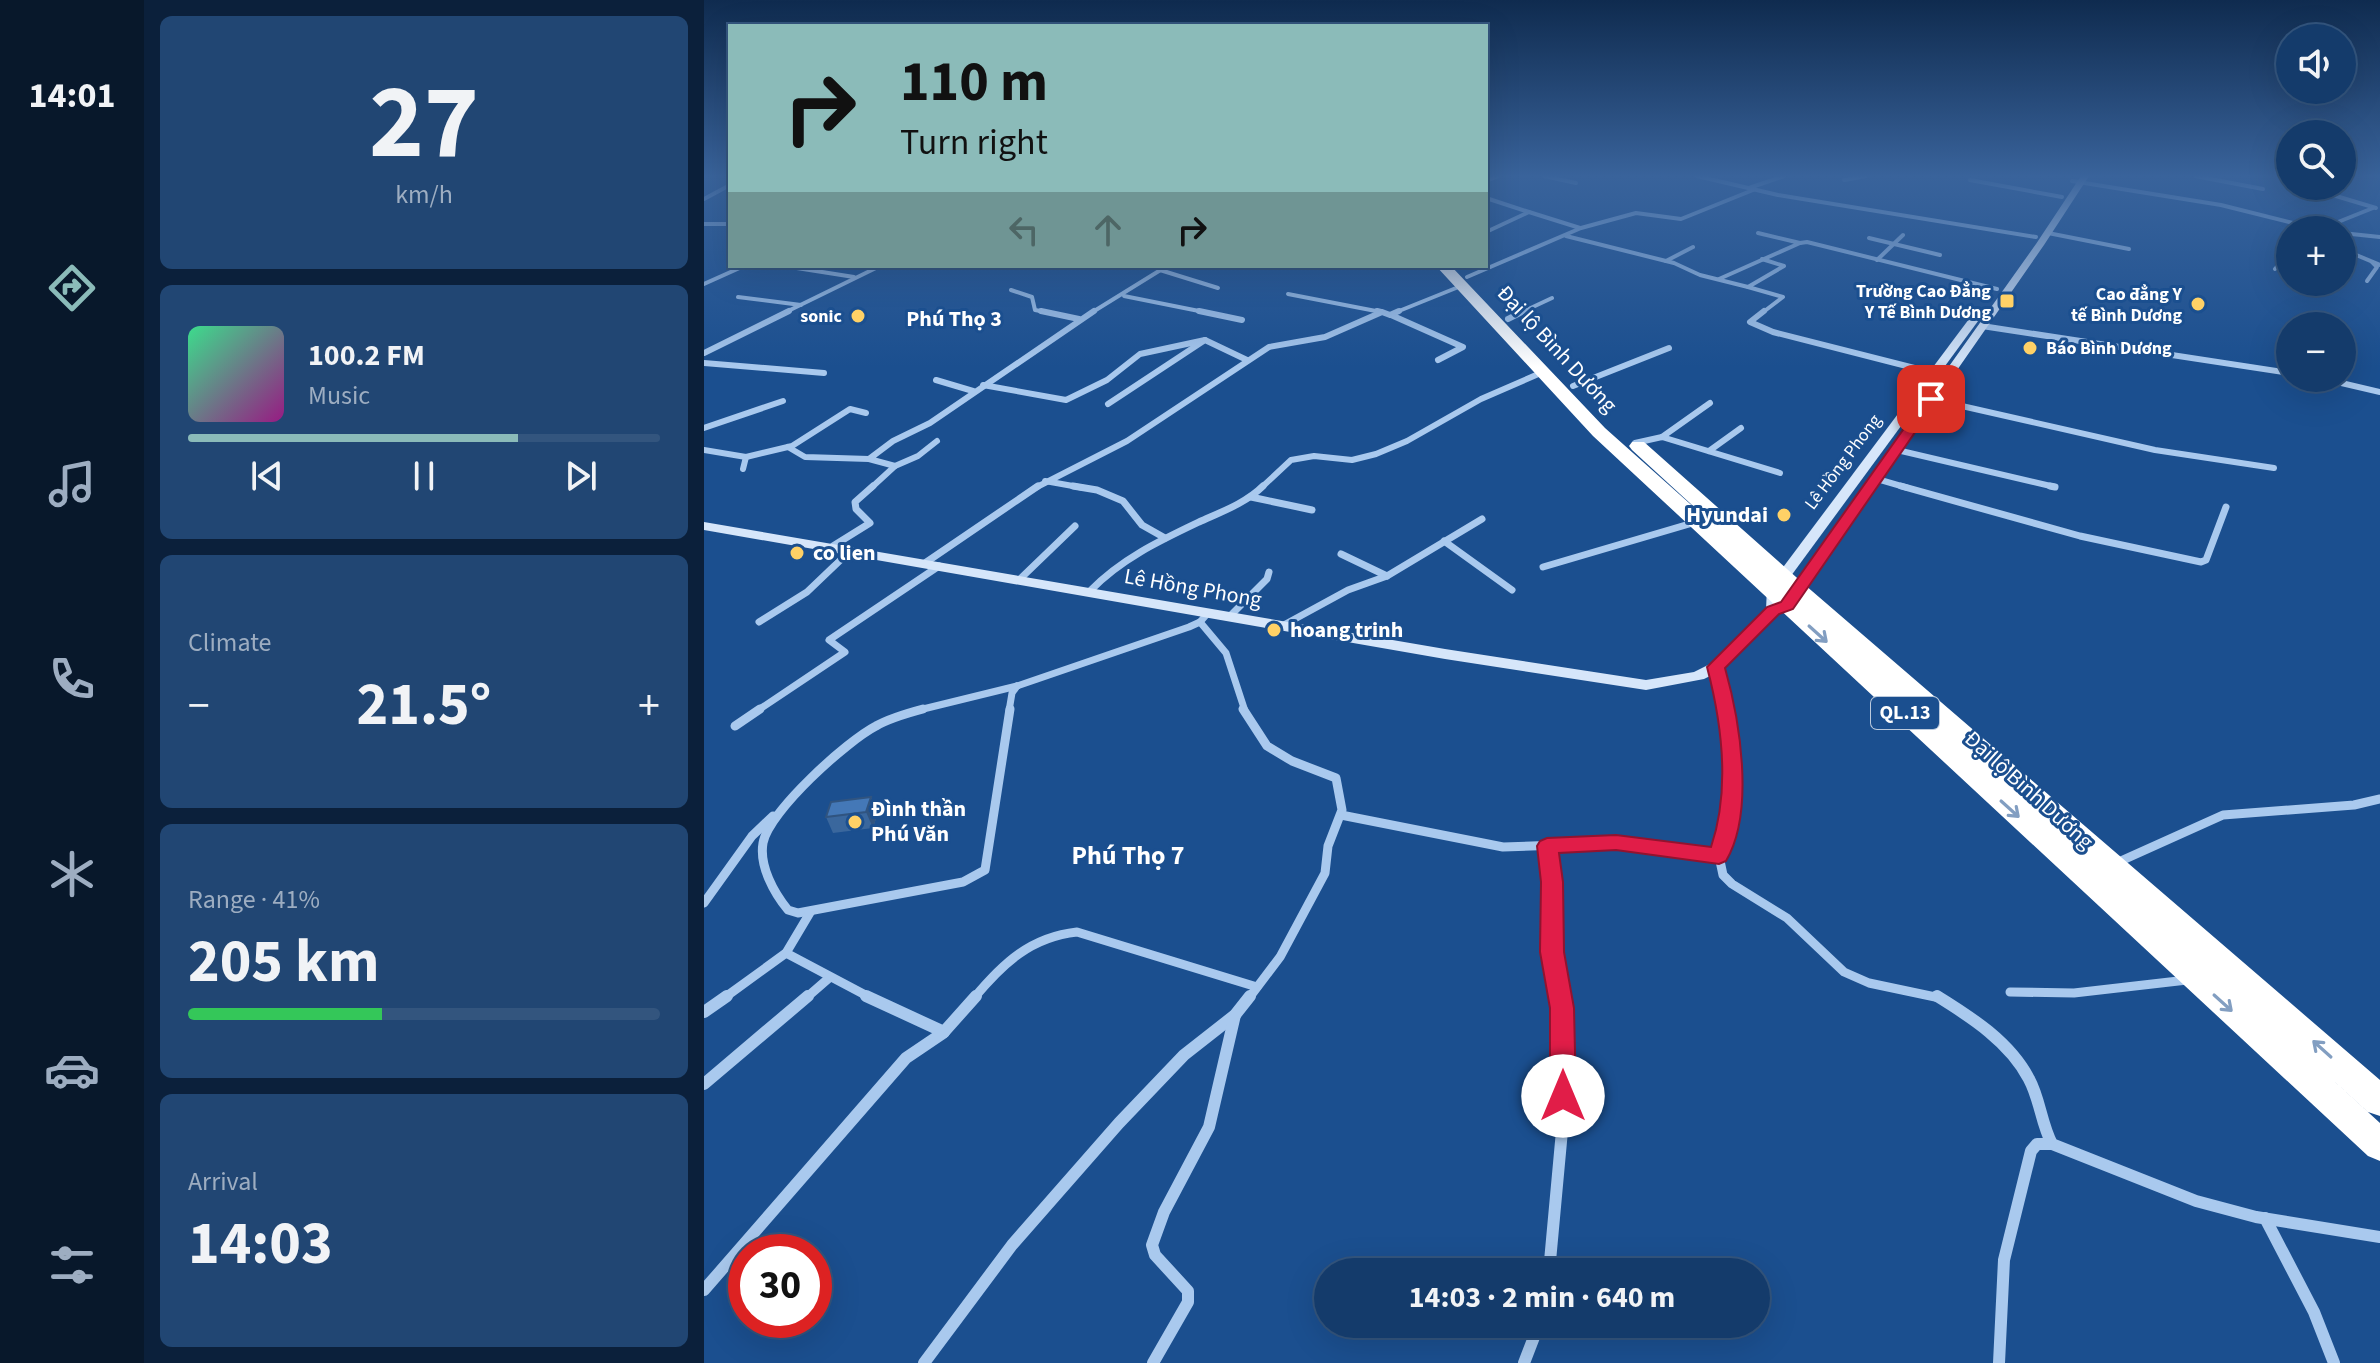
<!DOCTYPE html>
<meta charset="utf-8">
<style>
:root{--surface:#143b6b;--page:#214673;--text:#f1f3f6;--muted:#9dadc1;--line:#33557e;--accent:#8bbbb9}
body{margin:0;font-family:"Source Sans 3",sans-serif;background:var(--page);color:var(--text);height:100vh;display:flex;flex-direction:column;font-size:30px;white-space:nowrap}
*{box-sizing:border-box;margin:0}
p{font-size:26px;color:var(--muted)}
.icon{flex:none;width:44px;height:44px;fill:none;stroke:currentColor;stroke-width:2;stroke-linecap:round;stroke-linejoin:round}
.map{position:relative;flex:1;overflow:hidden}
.drawer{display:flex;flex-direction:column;gap:16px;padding:16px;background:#0b203b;width:560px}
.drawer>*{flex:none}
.hud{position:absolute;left:24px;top:24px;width:760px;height:244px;border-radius:0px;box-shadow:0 8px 32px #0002,0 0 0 2px var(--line);background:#8bbbb9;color:#111;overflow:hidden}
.buttons{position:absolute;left:1572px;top:24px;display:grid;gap:16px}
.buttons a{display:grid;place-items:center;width:80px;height:80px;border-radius:50%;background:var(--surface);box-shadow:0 8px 32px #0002,0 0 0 2px var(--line);font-size:40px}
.speed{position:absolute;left:24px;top:1234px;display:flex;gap:16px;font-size:40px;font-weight:700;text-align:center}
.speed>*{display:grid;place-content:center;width:104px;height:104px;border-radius:50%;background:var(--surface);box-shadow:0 8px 32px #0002,0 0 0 2px var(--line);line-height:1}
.speed .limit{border:12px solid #d22;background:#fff;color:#111}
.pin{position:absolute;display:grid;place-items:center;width:68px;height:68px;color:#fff;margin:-34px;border-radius:16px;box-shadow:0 4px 12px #0006}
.me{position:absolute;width:88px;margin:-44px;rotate:0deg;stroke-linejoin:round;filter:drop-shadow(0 0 6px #0008)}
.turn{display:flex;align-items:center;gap:28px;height:168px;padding:0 40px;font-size:36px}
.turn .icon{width:104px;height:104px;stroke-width:2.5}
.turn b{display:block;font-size:56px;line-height:68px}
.lanes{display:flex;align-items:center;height:76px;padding:0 40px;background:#0003;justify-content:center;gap:40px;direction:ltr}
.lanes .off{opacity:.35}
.big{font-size:60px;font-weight:700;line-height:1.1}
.drawer .widget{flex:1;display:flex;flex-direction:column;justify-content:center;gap:12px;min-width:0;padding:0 28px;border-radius:12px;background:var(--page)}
.drawer .dial{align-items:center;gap:0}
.dial b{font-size:104px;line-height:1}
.song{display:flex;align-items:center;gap:24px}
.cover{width:96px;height:96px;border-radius:12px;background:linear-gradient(135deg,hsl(150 70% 55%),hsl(310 70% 35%))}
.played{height:8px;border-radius:4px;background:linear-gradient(90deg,var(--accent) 70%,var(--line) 70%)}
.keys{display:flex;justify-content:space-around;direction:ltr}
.heat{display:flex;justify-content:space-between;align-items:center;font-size:44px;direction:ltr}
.charge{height:12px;border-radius:6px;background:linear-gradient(90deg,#34c759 41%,var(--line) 0)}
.trip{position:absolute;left:610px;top:1258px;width:456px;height:80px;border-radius:40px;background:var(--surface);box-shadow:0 8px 32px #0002,0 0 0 2px var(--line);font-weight:700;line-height:80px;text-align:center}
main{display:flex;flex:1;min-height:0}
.tabs{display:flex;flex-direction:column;width:144px;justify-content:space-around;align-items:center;background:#08182b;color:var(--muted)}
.tabs .icon{width:56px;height:56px}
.tabs .current{color:var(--accent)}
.tabs b{font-size:36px;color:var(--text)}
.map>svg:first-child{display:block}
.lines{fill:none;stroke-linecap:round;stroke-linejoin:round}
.street-far4{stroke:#a9c9ee;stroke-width:4}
.street-far3{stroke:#a9c9ee;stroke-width:6}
.street-far2{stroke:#a9c9ee;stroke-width:7}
.street-far1{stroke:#a9c9ee;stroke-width:9}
.street{stroke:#a9c9ee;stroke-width:12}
.secondary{fill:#d6e6fa;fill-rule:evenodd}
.highway{fill:#fff;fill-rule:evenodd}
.wall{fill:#3a679d}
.shaded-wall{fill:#305480}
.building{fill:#4478b7;stroke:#305480;stroke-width:2}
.oneway{stroke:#829ec1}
.route{fill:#e11d48;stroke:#92132f;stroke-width:2}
.poi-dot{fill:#ffd166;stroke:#1b4f8f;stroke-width:3}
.labels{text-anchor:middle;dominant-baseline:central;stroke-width:6;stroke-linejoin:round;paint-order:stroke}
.far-poi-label{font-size:18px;font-weight:bold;fill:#fff;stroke:#1b4f8f;text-anchor:end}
.far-street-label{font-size:18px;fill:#fff;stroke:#1b4f8f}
.shield{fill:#1b4f8f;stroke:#bbcadd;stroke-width:2}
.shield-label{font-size:20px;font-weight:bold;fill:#fff}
.far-quarter-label{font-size:22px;font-weight:bold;fill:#fff;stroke:#1b4f8f}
.street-label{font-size:22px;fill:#fff;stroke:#1b4f8f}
.poi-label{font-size:22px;font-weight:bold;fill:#fff;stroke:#1b4f8f;text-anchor:start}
.quarter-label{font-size:26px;font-weight:bold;fill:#fff;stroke:#1b4f8f}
</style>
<main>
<nav class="tabs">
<b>14:01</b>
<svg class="icon current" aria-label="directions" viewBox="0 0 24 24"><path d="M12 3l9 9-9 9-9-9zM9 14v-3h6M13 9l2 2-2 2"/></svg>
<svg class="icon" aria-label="music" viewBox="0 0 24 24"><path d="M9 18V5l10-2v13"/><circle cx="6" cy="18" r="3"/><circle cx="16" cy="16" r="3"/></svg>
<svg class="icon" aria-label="phone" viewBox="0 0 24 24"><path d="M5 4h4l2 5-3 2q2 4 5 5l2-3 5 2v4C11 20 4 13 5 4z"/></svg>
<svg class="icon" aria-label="climate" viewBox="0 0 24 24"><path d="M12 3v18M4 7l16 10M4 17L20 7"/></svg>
<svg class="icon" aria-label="car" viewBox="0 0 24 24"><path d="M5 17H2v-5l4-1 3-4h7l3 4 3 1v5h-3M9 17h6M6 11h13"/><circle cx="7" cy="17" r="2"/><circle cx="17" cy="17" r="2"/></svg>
<svg class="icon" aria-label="filters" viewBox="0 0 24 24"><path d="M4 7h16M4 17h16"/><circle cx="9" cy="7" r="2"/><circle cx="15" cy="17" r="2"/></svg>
</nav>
<section class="drawer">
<div class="widget dial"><b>27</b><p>km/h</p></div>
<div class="widget">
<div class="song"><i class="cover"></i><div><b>100.2 FM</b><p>Music</p></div></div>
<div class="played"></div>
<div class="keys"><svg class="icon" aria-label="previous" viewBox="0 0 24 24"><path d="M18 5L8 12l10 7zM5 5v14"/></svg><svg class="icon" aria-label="pause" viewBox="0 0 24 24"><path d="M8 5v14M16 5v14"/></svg><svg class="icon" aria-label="next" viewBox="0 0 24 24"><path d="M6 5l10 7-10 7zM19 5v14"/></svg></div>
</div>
<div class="widget"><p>Climate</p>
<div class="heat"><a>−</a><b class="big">21.5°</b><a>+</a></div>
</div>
<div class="widget"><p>Range · 41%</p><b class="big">205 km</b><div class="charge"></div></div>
<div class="widget"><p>Arrival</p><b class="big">14:03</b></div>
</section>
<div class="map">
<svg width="1676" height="1363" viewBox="0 0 1676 1363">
<rect width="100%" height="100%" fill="#1b4f8f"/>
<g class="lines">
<g class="street-far4">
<path d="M 840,176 L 872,183"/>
<path d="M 993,176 L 1074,195 L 1332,237"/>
<path d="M 1491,176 L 1559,189"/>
<path d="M 1140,180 L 1162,176"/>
<path d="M 1266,180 L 1358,197"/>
<path d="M 782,181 L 795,176"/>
<path d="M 1368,181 L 1517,205 L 1617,230"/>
<path d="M 1045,188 L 1080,176"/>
<path d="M 1631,188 L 1622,193 L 1672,208"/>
<path d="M 782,198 L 825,212"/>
<path d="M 0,199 L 26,185"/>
<path d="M 0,224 L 26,224"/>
<path d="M 1614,230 L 1669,208"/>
<path d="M 782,232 L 825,212 L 876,228"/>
<path d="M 1344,233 L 1425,249"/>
<path d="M 1638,233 L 1676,237"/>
<path d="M 862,236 L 970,263 L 996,275 L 1044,287"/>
<path d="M 1165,238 L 1236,255"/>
<path d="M 1096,243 L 1103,242 L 1293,289"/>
<path d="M 1638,249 L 1676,265"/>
<path d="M 1173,260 L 1199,235"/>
<path d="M 962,261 L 989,247"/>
<path d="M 80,266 L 150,277"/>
<path d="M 1571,269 L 1586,252"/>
<path d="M 456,270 L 514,288"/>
<path d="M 763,277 L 877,228 L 932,213 L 977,219 L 1049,190"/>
<path d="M 1015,279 L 1096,243 L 1054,233"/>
<path d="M 1663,281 L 1673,267 L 1668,262"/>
<path d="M 0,284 L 40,266"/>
<path d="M 307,290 L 328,297 L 331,310 L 347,313"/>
<path d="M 584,294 L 677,312"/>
<path d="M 420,296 L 505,313"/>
<path d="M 34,297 L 97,305"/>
<path d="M 80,313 L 176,266"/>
<path d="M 387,313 L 463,266"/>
<path d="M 675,313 L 681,313"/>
<path d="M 690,313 L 757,286"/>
<path d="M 816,313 L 848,298"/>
<path d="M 1058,313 L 1079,297 L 1044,287 L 1080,266 L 1058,259"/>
</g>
<g class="street-far3">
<path d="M 337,311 L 375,319"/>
<path d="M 495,311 L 538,320"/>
<path d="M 673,311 L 677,312"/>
<path d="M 1060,311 L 1046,322 L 1069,332 L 1230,373"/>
<path d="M 687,315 L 759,347 L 734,360"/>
<path d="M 804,319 L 820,311"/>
<path d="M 1278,326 L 1586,373"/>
<path d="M 0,353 L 85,311"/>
<path d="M 0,363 L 120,373"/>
<path d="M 1616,378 L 1676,392"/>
<path d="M 232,380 L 269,391"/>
<path d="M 279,385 L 362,400 L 403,380 L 436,354 L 501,340"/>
<path d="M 869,386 L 965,348"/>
<path d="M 1227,399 L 1451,450 L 1570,468"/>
<path d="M 404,404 L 501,340 L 543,360"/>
<path d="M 0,428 L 79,401"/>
<path d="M 958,437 L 1006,403"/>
<path d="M 931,443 L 958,437 L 1076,473"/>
<path d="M 84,447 L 101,457 L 165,459"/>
<path d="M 0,450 L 42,457 L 39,469"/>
<path d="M 1193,450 L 1351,487"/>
<path d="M 1005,451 L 1037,428"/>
<path d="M 42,457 L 88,446 L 146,409 L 162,413"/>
<path d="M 191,466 L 214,456 L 233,441"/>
<path d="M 1173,479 L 1204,488"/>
<path d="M 341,481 L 380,488"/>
<path d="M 167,488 L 191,466 L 165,459 L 189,441 L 226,423 L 390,311"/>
<path d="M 331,488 L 423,441 L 565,347 L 621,337 L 678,312 L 686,315 L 695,311"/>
<path d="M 557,488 L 587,460 L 610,456 L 648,460 L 672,454 L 703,441 L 777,399 L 839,372"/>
</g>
<g class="street-far2">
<path d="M 369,486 L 393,490 L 419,501 L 438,525 L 461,538"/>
<path d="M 1197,486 L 1376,536 L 1497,562 L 1502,560 L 1522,507"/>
<path d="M 1346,486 L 1351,487"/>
<path d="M 547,497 L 608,510"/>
<path d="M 740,541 L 808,590"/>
<path d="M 129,546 L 166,523 L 152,509 L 151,502 L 169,486"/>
<path d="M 637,554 L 683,576"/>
<path d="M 221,563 L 334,486"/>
<path d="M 839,567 L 992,522"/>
<path d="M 316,579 L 371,526"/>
<path d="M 386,591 C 417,559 455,541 495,522 C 517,512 542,503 559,486"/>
<path d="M 525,617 L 563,579 L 565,572"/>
<path d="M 55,622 L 103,592 L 147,550"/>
<path d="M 496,622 L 522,653 L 541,711"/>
<path d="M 578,626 L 644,590 L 683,576 L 778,519"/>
<path d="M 1012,667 L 1022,711"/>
<path d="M 313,686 L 485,627 L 496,622 L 504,613"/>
<path d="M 53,711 L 141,652 L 125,640 L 235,566"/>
<path d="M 211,711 L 313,686"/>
<path d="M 305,711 L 308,693 L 313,686"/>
</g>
<g class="street-far1">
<path d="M 219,709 C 204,713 186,718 172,726 C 143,741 65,811 59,843 C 55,866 70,893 84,910 L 94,913 L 259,882 L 281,870 L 306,709"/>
<path d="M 539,709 L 563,746 L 588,761 L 632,778 L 638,810 L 624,846 L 621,873 L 576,957 L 545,998"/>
<path d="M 31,726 L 56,709"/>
<path d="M 637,815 L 799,847 L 912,843 L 1015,856 L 1027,785 L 1021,709"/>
<path d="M 843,846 L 847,937 L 856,998"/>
<path d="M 1015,856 L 1019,875 L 1028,884 L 1083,918 L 1140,972 L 1165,983 L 1236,998"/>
<path d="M 1410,864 L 1519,815 L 1650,805 L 1676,799"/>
<path d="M 0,903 L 48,836 L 69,816"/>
<path d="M 82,953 L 167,998"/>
<path d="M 1306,992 L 1370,993 L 1483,980"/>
<path d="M 20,998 L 82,953 L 107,911"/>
<path d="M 102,998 L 125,978"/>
<path d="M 270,998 C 299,963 327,937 373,932 L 553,987"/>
</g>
<g class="street">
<path d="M 162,996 L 240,1032"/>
<path d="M 1233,996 C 1267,1017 1306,1042 1325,1079 C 1336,1099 1337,1123 1348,1144 L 1492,1201 L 1552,1217 L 1676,1237"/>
<path d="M 0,1012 L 23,996"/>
<path d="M 0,1084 L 104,996"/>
<path d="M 1561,1218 L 1610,1312 L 1630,1363"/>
<path d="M 845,1272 L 860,1109 L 856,996"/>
<path d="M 0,1290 L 202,1058 L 239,1033 L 272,996"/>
<path d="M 220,1363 L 308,1245 L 415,1123 L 480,1055 L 531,1015 L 546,996"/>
<path d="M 449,1363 L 484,1302 L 484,1291 L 451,1255 L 448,1245 L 460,1212 L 505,1127 L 531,1015"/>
<path d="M 820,1363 L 835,1324"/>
<path d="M 1295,1363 L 1300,1260 L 1327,1151 L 1333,1144 L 1348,1144"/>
</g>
<g class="secondary">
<path d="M 1377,176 L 1385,176 L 1340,245 L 1098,593 L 1088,593 L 1086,590 L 1088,587 L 1332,244 Z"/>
<path d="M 1268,315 L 1277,317 L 1084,580 L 1074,580 L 1072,577 L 1074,574 Z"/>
<path d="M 0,522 L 741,649 L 942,680 L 990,672 L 1006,664 L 1062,610 L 1063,587 L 1068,586 L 1075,590 L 1076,611 L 1018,670 L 1000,679 L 942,690 L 741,659 L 0,530 Z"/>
</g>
<path class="highway" d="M 732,266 L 747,266 L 901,428 L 1012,527 L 928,450 L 925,446 L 928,442 L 940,442 L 1101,585 L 1676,1080 L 1676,1116 L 1664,1112 L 1598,1052 L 1676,1123 L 1676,1161 L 1664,1156 L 889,436 Z"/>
</g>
<path class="wall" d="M 167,797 L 174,812 L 169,828 L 129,833 L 122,817 Z"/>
<path class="shaded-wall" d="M 167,797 L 174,812 L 169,828 L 162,812 Z"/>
<path class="building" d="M 167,797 L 162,812 L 122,817 L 127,802 Z"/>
<defs><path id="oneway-shaft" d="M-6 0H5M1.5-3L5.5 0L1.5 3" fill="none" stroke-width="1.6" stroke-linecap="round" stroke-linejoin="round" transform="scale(2)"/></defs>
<g class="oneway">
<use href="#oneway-shaft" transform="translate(1114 634) rotate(42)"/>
<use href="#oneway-shaft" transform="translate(1306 809) rotate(42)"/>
<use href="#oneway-shaft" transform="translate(1519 1003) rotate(42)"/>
<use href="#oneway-shaft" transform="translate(1618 1049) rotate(-138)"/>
</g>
<linearGradient id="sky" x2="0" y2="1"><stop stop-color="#0f2b4f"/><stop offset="0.48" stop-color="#39639b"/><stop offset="1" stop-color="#39639b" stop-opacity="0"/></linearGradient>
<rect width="1676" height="367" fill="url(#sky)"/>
<path class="route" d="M 1223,396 L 1234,399 L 1089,609 L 1075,614 L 1021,668 C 1036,721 1051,812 1022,861 L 1015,864 L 912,850 L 855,853 L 859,882 L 860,952 L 870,1008 L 872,1096 L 868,1104 L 859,1107 L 850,1104 L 846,1096 L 846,1008 L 836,952 L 837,882 L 833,846 L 836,841 L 843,838 L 912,835 L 1007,847 C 1026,791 1018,724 1003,667 L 1063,607 L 1077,602 Z"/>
<g class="poi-dot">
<rect x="1295" y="293" width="16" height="16" rx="4"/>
<circle cx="1494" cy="304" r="8"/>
<circle cx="154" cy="316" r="8"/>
<circle cx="1326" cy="348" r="8"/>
<circle cx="1080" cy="515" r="8"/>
<circle cx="93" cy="553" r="8"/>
<circle cx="570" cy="630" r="8"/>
<circle cx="151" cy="822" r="8"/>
</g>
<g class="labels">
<g class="far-poi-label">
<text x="1287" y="291">Trường Cao Đẳng<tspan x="1287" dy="21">Y Tế Bình Dương</tspan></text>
<text x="1478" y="294">Cao đẳng Y<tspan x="1478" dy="21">tế Bình Dương</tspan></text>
<text x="138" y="316">sonic</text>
<text x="1342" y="348" text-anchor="start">Báo Bình Dương</text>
</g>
<g class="far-street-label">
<text transform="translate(1139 462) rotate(-53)">Lê Hồng Phong</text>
</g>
<rect class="shield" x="1167" y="697" width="68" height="32" rx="6"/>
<g class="shield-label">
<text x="1201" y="713">QL.13</text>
</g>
<g class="far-quarter-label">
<text x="250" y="319">Phú Thọ 3</text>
</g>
<g class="street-label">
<text transform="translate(853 349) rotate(47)">Đại lộ Bình Dương</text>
<text transform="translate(489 588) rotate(10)">Lê Hồng Phong</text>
<text transform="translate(1325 790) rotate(42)">Đại lộ Bình Dương</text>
</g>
<g class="poi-label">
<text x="1064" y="515" text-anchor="end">Hyundai</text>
<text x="109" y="553">co lien</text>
<text x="586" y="630">hoang trinh</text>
<text x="167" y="809">Đình thần<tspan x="167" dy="25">Phú Văn</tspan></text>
</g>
<g class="quarter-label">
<text x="424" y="855">Phú Thọ 7</text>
</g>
</g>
</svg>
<div class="buttons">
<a><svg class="icon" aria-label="sound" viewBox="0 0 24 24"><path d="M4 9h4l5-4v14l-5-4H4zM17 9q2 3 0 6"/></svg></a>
<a><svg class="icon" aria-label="search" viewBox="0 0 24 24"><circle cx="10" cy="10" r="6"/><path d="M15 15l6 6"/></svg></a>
<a>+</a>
<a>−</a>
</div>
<div class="speed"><div class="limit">30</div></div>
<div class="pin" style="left:1227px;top:399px;background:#d93025"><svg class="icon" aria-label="arrive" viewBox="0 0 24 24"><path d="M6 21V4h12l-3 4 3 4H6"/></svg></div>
<svg class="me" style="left:859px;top:1096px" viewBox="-20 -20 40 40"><circle r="19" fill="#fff"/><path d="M0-13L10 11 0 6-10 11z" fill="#e11d48"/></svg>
<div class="trip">14:03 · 2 min · 640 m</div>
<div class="hud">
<div class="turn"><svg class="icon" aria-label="right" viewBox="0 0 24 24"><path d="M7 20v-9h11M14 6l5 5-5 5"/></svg><div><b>110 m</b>Turn right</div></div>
<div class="lanes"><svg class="icon off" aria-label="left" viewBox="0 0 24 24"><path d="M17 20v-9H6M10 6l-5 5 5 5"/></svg><svg class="icon off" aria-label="ahead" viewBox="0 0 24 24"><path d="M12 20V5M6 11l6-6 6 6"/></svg><svg class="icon" aria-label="right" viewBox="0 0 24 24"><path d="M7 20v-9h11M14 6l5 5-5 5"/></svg></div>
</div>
</div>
</main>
